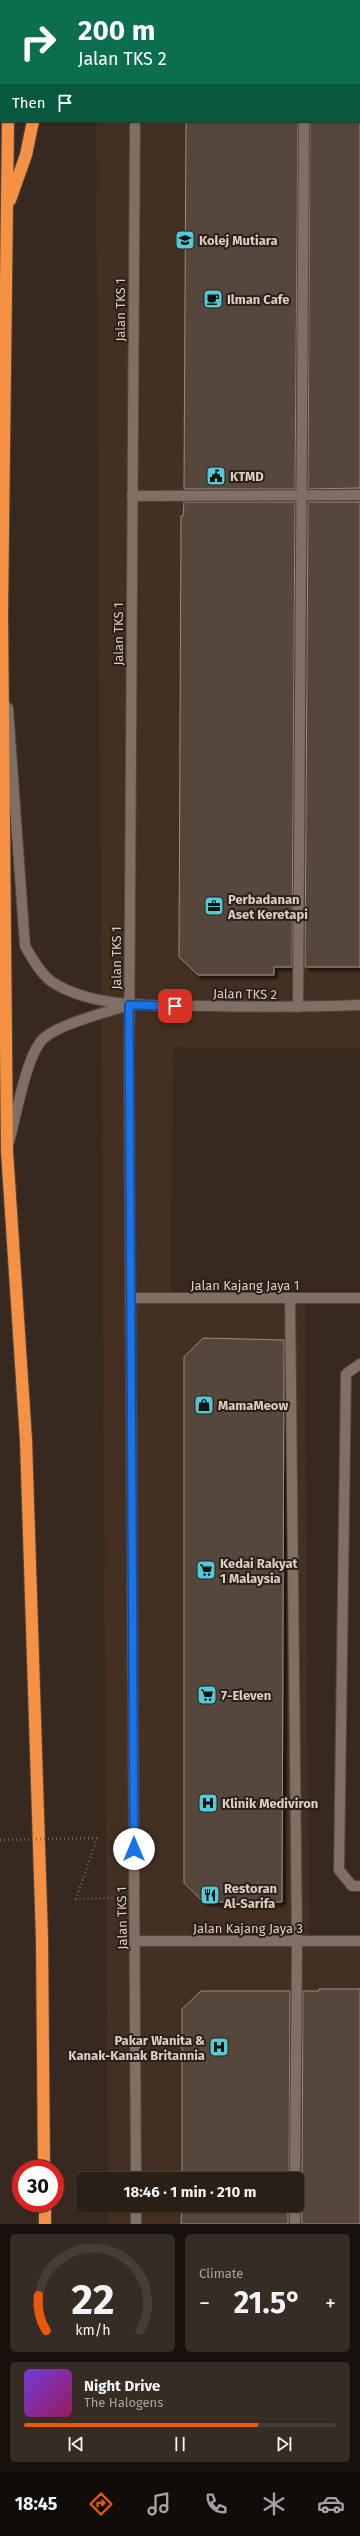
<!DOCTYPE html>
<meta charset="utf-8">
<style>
:root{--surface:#291f17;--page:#352c24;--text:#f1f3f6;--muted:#a5a2a1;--line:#453d36;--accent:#ea580c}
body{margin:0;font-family:"Fira Sans",sans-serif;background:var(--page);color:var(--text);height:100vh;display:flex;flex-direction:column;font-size:15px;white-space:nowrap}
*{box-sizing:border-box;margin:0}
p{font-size:13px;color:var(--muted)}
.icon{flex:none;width:22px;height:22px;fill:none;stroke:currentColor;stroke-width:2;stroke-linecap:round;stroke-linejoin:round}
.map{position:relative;height:2224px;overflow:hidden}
.drawer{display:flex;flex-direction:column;gap:10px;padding:10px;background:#17110d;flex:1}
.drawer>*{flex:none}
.hud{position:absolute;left:0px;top:0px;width:360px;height:122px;box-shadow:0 1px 3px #0004,0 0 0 1px var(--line);background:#0b6e4f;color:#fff;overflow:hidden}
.speed{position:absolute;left:12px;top:2160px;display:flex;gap:8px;font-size:20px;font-weight:700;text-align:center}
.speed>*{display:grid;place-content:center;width:52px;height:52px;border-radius:50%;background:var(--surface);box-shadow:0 1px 3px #0004,0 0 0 1px var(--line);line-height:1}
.speed .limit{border:6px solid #d22;background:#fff;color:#111}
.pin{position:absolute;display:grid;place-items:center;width:34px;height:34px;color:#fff;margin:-17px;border-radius:8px;box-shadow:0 2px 6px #0006}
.me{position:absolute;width:44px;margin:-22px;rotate:0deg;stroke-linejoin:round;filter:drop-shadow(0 0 3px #0008)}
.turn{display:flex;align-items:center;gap:14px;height:84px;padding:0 12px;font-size:18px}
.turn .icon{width:52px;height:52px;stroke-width:2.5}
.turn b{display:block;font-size:28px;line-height:34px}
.then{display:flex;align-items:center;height:38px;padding:0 12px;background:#0003;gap:8px;font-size:15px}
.big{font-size:30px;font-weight:700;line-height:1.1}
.drawer .card{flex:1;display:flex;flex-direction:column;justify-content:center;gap:6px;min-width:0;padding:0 14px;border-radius:6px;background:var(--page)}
.drawer .dial{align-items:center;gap:0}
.dial svg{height:104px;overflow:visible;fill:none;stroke:var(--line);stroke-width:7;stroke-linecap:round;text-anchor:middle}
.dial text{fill:var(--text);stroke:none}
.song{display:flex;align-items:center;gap:12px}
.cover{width:48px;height:48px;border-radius:6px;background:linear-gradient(135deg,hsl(260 70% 55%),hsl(330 70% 35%))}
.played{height:4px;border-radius:2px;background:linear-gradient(90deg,var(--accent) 75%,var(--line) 75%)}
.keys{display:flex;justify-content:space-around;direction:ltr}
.heat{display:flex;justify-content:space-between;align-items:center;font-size:22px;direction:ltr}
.drawer .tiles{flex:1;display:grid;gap:10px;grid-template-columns:1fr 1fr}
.card:last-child{grid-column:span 2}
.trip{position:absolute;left:76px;top:2172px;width:228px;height:40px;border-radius:6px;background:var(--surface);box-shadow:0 1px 3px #0004,0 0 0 1px var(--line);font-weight:700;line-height:40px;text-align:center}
.tab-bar{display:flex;height:64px;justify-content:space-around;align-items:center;background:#100c09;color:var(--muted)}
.tab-bar .icon{width:28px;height:28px}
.tab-bar .selected{color:var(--accent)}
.tab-bar b{font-size:18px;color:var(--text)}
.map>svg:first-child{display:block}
.built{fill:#443023}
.building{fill:#56463c;stroke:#9b8a7e;filter:url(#shadow)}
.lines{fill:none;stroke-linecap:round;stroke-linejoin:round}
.lane-casing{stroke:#52463e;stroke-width:12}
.street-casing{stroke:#52463e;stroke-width:12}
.highway-casing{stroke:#52463e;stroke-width:14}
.path{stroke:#70645b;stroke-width:2.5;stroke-dasharray:1 3;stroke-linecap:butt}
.lane{stroke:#806f64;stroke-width:10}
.street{stroke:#806f64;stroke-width:10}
.highway{stroke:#f59144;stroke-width:12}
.path-bridge{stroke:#70645b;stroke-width:2.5;stroke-dasharray:1 3;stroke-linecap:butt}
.route-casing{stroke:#114b97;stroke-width:10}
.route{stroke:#1a73e8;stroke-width:7}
.labels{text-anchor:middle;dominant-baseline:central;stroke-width:4;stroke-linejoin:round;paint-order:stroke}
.poi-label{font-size:13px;font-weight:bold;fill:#d9d0c9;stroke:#2d1f16;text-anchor:start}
.street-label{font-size:13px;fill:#d9d0c9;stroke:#2d1f16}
</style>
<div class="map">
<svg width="360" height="2224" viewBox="0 0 360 2224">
<defs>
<filter id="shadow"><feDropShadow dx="3.5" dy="3.5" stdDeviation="1" flood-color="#0009"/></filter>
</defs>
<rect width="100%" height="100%" fill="#37291f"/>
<path class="built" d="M 95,0 L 360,0 L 360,1049 L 173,1047 L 171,1294 L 305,1296 L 309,1943 L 360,1943 L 360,2224 L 108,2224 L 108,2205 L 297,2205 L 297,2179 L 108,2179 L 96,121 L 359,121 L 359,1 Z"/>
<g class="building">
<path d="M 186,121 L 298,121 L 295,489 L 184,489 Z"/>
<path d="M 310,121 L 360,121 L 360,488 L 308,489 Z"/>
<path d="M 184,502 L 295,502 L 292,967 L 274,967 L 274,975 L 198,975 L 179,957 L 181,516 L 183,516 Z"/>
<path d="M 308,502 L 360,502 L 360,967 L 305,967 Z"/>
<path d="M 203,1338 L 284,1340 L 282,1902 L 203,1902 L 184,1883 L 184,1357 Z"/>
<path d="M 319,1989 L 360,1989 L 360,2224 L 302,2224 L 301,2205 L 297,2199 L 297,2185 L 302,2179 L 303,1991 L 319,1991 Z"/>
<path d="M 201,1991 L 290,1991 L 289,2179 L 182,2179 L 182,2009 Z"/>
<path d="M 182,2205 L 288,2205 L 288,2224 L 181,2224 Z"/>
</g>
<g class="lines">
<g class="lane-casing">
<g id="lane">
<path d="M 304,1 L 304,0"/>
<path d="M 132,496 L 360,495"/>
<path d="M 298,1007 L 304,121"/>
<path d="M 290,1298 L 297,1941 L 295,2179"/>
<path d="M 360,1364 L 346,1374 L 339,1870 L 352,1886 L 360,1886"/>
<path d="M 295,2224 L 295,2205"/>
</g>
</g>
<g class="street-casing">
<g id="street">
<path d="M 146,1 L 146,0"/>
<path d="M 135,121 L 129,1057 L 136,2179"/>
<path d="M 8,708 L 25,946 C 32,958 40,973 52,982 C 96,1010 162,1005 212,1006 C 261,1007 310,1007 360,1005"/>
<path d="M 9,1142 C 16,1118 26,1054 44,1038 C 60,1024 107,1012 129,1005"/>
<path d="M 130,1298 L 360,1298"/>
<path d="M 135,1941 L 360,1941"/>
<path d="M 136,2205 L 136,2224"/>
</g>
</g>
<g class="highway-casing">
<g id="highway">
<path d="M 10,1 L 10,0"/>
<path d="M 43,1 L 43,0"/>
<path d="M 8,121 L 2,614 L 7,1151 L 26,1440 L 42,1939 L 44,2169"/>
<path d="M 10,200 L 26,155 L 33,121"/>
<path d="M 45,2203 L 45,2224"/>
</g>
</g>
<path class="path" d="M 97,1838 L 76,1899 L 115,1898"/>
<use href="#lane" class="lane"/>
<use href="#street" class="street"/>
<use href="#highway" class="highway"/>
<path class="path-bridge" d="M 0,1840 L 97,1838"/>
</g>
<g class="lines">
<g class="route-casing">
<path id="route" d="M 134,1849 L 129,1005 L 175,1006"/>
</g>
<use href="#route" class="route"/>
</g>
<defs>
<g id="university-square" transform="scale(1)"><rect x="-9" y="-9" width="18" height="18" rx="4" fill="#52cbd9" stroke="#2d1f16"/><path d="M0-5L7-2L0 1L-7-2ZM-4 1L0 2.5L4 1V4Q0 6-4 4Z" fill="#111"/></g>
<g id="cafe-square" transform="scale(1)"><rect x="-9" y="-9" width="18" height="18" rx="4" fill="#52cbd9" stroke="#2d1f16"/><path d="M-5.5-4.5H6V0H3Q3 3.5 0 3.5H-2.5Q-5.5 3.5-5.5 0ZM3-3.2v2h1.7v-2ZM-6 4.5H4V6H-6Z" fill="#111"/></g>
<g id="civic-square" transform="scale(1)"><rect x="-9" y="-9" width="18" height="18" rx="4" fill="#52cbd9" stroke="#2d1f16"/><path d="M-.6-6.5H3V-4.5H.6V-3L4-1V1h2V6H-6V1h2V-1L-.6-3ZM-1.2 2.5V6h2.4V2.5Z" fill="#111"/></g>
<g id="office-square" transform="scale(1)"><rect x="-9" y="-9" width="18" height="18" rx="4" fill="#52cbd9" stroke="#2d1f16"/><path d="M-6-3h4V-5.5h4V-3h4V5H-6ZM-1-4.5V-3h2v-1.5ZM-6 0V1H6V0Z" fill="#111"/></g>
<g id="shop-square" transform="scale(1)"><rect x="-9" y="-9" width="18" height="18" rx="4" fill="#52cbd9" stroke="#2d1f16"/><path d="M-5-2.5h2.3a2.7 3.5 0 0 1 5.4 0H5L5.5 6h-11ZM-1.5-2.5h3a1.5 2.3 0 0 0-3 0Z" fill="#111"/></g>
<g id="supermarket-square" transform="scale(1)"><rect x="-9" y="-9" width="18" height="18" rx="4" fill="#52cbd9" stroke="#2d1f16"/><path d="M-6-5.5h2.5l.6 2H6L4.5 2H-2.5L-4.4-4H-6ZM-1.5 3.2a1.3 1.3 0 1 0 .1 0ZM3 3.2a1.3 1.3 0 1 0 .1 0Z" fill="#111"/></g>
<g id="hospital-square" transform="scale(1)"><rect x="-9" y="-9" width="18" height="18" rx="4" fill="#52cbd9" stroke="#2d1f16"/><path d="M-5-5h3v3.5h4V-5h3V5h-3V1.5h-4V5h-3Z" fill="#111"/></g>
<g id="restaurant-square" transform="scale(1)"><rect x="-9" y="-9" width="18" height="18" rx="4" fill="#52cbd9" stroke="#2d1f16"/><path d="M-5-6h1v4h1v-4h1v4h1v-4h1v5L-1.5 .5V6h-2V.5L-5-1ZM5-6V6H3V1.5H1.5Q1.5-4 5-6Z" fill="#111"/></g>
</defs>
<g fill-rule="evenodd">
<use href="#university-square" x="185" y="240"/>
<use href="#cafe-square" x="213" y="299"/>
<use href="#civic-square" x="216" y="476"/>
<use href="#office-square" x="214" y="906"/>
<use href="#shop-square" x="204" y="1405"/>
<use href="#supermarket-square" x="206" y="1570"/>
<use href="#supermarket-square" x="207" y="1695"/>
<use href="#hospital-square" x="208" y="1803"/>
<use href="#restaurant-square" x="210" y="1895"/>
<use href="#hospital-square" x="219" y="2047"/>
</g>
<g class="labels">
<g class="poi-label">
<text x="199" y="240">Kolej Mutiara</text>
<text x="227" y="299">Ilman Cafe</text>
<text x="230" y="476">KTMD</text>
<text x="228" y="899">Perbadanan<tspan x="228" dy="15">Aset Keretapi</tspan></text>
<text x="218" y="1405">MamaMeow</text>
<text x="220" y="1563">Kedai Rakyat<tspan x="220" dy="15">1 Malaysia</tspan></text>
<text x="221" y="1695">7-Eleven</text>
<text x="222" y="1803">Klinik Mediviron</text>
<text x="224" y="1888">Restoran<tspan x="224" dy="15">Al-Sarifa</tspan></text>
<text x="205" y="2040" text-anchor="end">Pakar Wanita &amp;<tspan x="205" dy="15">Kanak-Kanak Britannia</tspan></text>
</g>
<g class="street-label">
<text transform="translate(120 310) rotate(-90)">Jalan TKS 1</text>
<text transform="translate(118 634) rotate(-90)">Jalan TKS 1</text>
<text transform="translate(116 958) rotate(-90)">Jalan TKS 1</text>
<text transform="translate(245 994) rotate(1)">Jalan TKS 2</text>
<text x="245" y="1285">Jalan Kajang Jaya 1</text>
<text transform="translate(122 1918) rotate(-91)">Jalan TKS 1</text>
<text x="248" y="1928">Jalan Kajang Jaya 3</text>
</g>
</g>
</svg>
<div class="speed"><div class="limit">30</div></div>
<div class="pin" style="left:175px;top:1006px;background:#d93025"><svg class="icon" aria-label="arrive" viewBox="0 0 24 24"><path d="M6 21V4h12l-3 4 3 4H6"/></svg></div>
<svg class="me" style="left:134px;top:1849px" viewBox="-20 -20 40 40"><circle r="19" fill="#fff"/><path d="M0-13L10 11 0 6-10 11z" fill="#1a73e8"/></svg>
<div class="trip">18:46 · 1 min · 210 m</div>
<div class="hud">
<div class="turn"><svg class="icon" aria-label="right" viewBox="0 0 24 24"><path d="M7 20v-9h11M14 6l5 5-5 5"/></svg><div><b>200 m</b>Jalan TKS 2</div></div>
<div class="then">Then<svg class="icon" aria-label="arrive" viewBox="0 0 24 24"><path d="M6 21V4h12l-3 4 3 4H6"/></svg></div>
</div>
</div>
<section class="drawer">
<div class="tiles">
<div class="card dial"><svg viewBox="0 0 100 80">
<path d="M14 69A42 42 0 1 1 86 69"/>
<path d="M14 69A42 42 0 0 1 8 42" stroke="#ea580c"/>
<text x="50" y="56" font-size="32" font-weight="700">22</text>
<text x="50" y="72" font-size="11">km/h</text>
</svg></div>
<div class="card"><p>Climate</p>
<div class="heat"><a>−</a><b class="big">21.5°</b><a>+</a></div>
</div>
<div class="card">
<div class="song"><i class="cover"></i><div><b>Night Drive</b><p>The Halogens</p></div></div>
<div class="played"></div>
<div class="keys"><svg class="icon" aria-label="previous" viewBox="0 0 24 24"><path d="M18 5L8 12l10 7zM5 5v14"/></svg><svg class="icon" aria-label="pause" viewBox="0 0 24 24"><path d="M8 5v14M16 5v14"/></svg><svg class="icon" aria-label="next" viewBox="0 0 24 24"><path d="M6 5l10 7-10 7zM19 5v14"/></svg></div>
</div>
</div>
</section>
<nav class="tab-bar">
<b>18:45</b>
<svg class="icon selected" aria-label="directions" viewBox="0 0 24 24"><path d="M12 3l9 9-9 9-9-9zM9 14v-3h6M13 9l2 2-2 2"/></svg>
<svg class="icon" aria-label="music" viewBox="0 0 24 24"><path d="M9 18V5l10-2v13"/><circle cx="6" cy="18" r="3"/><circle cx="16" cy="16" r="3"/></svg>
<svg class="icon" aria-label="phone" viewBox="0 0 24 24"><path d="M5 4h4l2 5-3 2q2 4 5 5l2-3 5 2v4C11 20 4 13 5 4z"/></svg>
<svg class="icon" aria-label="climate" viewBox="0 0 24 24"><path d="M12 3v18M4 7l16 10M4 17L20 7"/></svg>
<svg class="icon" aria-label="car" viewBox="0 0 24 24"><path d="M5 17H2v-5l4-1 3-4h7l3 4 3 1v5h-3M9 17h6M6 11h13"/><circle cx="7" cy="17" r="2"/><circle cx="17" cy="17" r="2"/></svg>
</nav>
